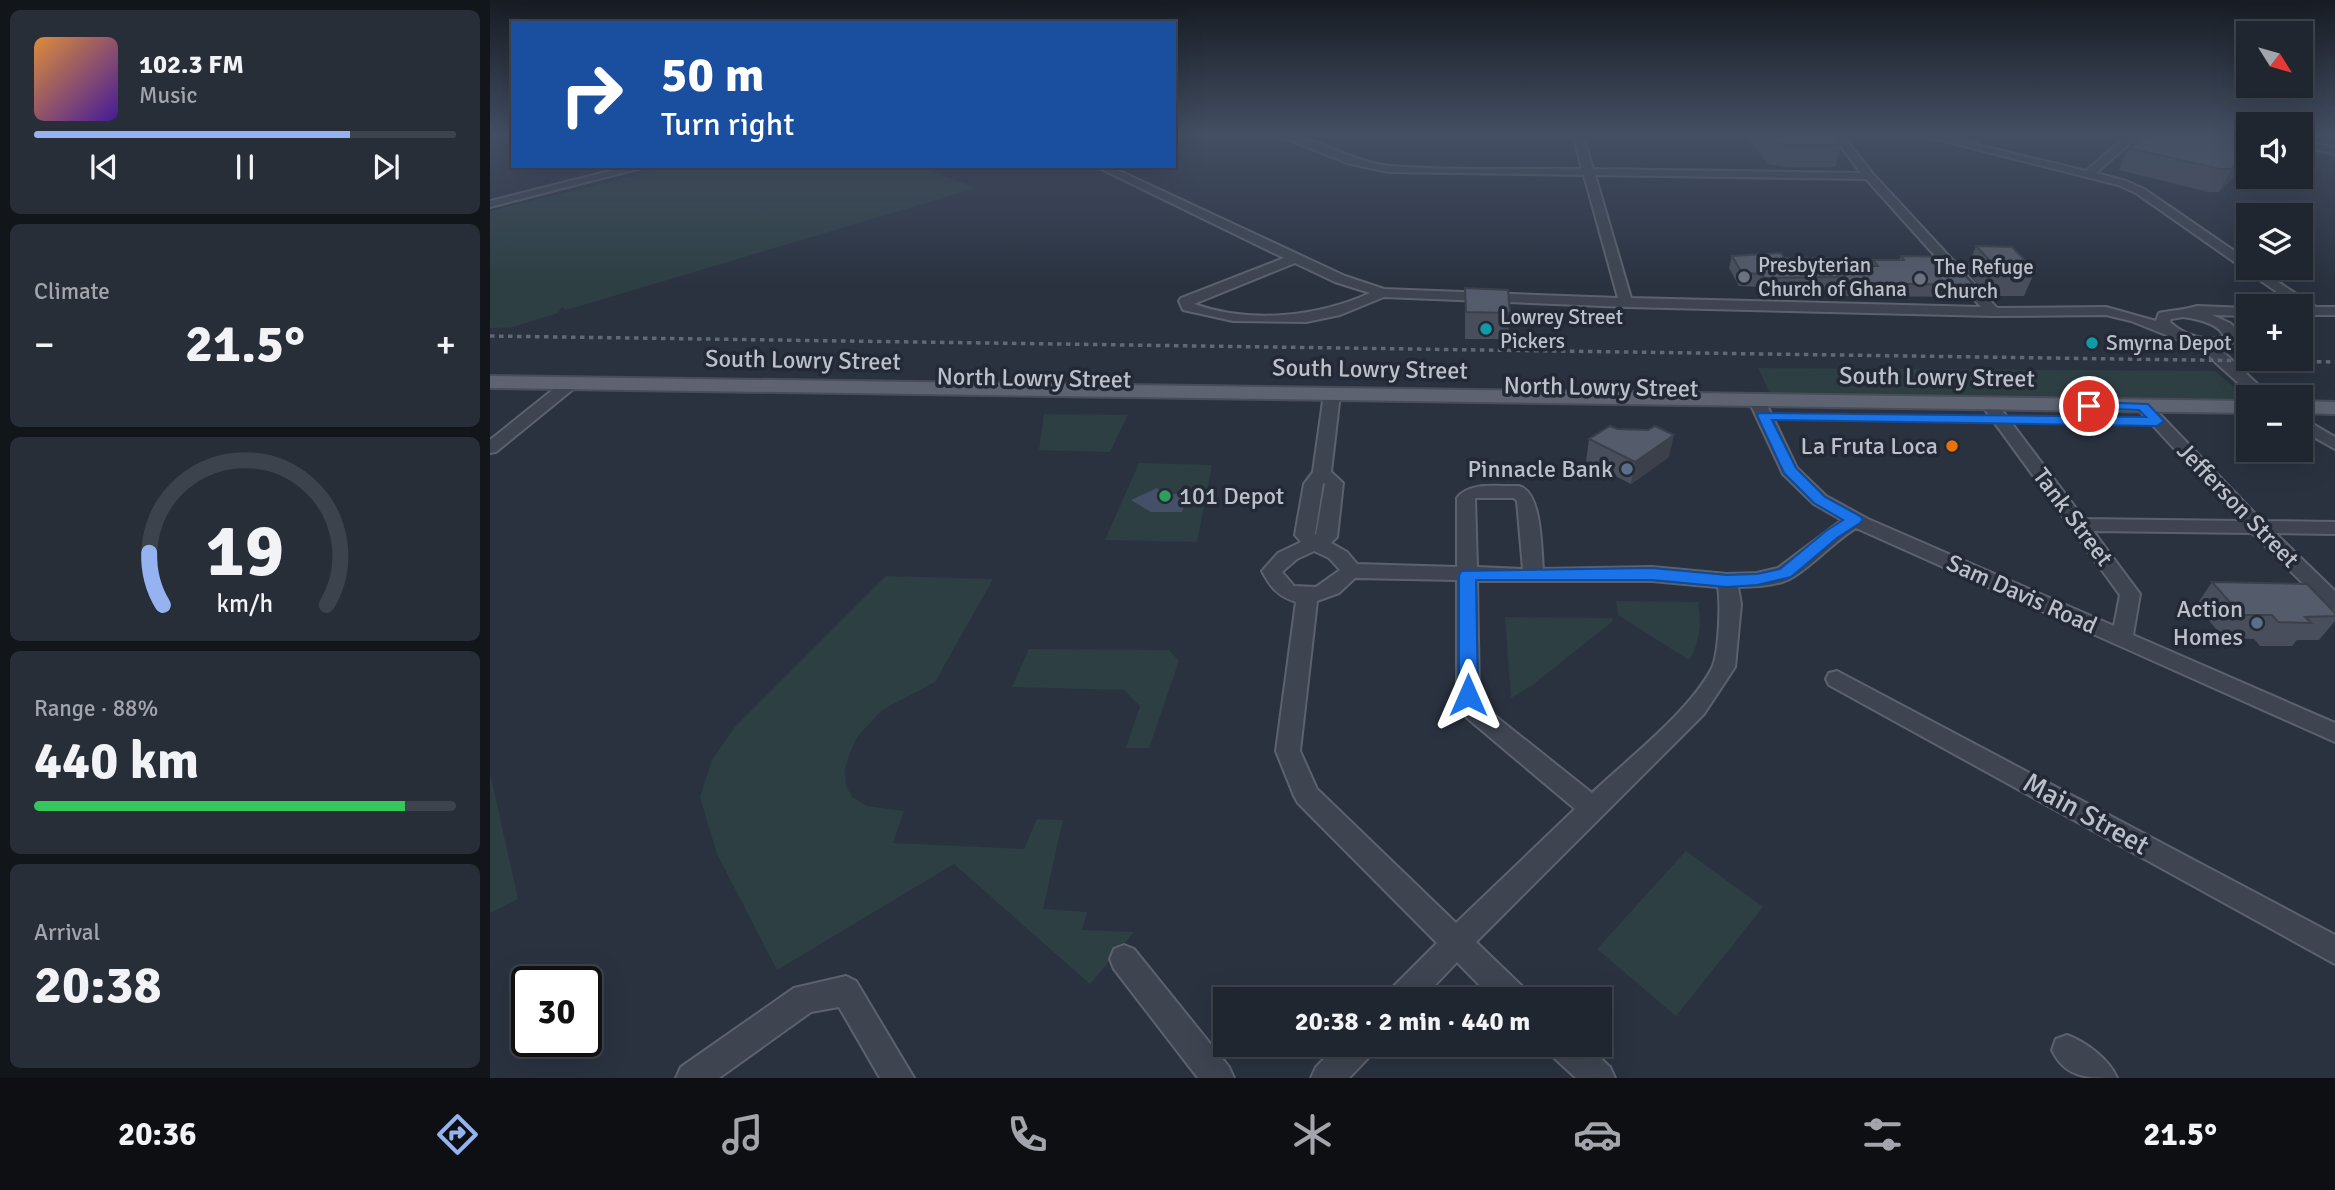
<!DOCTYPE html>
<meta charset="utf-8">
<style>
:root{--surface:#202630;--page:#282e38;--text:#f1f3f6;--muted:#a2a5ab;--line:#3d434c;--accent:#95b2f1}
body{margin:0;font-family:Signika,sans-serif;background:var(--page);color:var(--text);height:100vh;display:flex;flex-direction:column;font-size:26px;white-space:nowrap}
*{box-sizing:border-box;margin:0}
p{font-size:23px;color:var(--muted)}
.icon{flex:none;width:38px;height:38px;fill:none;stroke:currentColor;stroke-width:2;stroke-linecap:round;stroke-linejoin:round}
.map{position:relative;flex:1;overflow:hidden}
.drawer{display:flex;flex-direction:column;gap:10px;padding:10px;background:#12151a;width:490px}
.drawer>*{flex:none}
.banner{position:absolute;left:21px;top:21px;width:665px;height:147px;border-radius:0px;box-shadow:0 7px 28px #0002,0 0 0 2px var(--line);background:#1a4fa0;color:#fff;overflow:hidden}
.needle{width:46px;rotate:127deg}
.buttons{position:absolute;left:1746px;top:21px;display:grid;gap:14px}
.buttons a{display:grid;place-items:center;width:77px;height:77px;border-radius:0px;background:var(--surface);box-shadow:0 7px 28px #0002,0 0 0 2px var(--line);font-size:35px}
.speed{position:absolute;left:21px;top:966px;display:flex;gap:14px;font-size:35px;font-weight:700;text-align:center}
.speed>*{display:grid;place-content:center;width:91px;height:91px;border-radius:50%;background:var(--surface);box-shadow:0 7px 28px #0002,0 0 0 2px var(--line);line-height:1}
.speed .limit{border:4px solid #111;border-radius:10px;background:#fff;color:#111}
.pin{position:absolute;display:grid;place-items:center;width:60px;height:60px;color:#fff;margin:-30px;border:4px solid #fff;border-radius:50%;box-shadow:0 2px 7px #0007}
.me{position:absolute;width:77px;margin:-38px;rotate:0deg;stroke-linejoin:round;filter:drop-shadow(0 0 5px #0008)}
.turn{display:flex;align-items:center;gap:24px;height:147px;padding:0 35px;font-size:32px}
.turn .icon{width:91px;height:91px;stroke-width:2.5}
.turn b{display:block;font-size:49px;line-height:60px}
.big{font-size:52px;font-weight:800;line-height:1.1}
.drawer .tile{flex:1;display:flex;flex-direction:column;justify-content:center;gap:10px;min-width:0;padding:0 24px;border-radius:10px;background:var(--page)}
.drawer .dial{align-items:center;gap:0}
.dial svg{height:182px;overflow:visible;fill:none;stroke:var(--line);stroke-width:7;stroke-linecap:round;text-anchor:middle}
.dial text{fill:var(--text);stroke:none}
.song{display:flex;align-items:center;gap:21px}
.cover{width:84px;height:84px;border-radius:10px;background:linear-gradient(135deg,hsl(30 70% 55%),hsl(260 70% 35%))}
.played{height:7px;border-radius:4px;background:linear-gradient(90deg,var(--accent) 75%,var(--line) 75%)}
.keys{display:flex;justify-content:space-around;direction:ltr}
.heat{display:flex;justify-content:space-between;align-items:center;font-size:38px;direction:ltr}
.charge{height:10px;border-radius:5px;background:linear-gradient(90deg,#34c759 88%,var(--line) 0)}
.trip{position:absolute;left:723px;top:987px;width:399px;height:70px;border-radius:0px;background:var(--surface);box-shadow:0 7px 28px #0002,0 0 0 2px var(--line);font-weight:800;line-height:70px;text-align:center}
.tab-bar{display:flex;height:112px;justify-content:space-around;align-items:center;background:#0d0f13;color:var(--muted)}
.tab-bar .icon{width:49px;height:49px}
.tab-bar .on{color:var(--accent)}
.tab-bar b{font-size:32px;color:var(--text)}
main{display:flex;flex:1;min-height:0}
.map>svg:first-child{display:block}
.green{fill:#2d3f42}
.water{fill:#445068}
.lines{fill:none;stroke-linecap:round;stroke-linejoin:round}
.minor-casing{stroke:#5c626d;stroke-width:4}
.major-casing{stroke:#484d59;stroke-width:4}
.minor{fill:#3e4450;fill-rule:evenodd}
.major{fill:#5d6370;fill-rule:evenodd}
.rail{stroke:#616876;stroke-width:3.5;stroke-dasharray:4.5 4.5;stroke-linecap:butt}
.wall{fill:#484e5b}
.shaded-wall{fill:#3b404a}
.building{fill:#545b6a;stroke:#3b404a;stroke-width:2}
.route{fill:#1a73e8;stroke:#114b97;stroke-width:2}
.worship-dot{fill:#6b7280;stroke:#232935;stroke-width:2.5}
.culture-dot{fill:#0f9aa8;stroke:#232935;stroke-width:2.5}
.food-dot{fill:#e8710a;stroke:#232935;stroke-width:2.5}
.service-dot{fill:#5c6f8a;stroke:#232935;stroke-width:2.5}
.leisure-dot{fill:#2e9e5b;stroke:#232935;stroke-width:2.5}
.labels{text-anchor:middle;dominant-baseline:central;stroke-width:7;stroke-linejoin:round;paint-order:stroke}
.far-poi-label{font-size:21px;fill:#bbc0ca;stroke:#232935;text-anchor:start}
.street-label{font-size:24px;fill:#bbc0ca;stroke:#232935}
.poi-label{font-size:24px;fill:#bbc0ca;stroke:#232935;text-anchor:end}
.near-street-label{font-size:28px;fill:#bbc0ca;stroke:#232935}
</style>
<main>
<section class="drawer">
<div class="tile">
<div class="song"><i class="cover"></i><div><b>102.3 FM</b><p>Music</p></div></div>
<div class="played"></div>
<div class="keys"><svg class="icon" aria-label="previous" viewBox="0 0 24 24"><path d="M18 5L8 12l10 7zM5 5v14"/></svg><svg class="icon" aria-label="pause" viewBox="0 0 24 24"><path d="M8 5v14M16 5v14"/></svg><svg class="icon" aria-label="next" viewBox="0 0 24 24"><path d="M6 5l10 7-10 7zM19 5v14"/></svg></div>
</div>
<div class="tile"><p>Climate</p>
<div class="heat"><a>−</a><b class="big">21.5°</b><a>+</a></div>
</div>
<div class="tile dial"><svg viewBox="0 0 100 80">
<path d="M14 69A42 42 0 1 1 86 69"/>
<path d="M14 69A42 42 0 0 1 8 46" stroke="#95b2f1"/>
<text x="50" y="56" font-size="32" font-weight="700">19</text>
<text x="50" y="72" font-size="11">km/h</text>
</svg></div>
<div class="tile"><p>Range · 88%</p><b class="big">440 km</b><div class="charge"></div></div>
<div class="tile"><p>Arrival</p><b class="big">20:38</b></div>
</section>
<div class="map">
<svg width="1845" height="1078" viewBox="0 0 1845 1078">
<rect width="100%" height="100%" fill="#2a3240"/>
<g class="green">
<path d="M 184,166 L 427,166 L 486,188 L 100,303 L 75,310 L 72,307 L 68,313 L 23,327 L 0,328 L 0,211 Z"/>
<path d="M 1268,368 L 1725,371 L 1745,388 L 1750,398 L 1749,401 L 1281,396 Z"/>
<path d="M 554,414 L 638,415 L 620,452 L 549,450 Z"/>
<path d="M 649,463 L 722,465 L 707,542 L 615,540 Z"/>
<path d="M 396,576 L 503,579 L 445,682 L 392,710 L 367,737 L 359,755 L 355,769 L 356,786 L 362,797 L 377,806 L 414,811 L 403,843 L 534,849 L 547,819 L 573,820 L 553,909 L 597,912 L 592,930 L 644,932 L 600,984 L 464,864 L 287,970 L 227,854 L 210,797 L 222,760 L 245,727 Z"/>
<path d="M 1126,601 L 1208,602 C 1212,623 1210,642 1199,660 L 1128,615 Z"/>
<path d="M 1015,617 L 1122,618 L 1123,621 L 1041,686 L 1021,698 Z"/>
<path d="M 539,649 L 679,650 L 689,661 L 659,748 L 636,748 L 650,706 L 634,690 L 522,687 Z"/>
<path d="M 0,773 L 28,899 L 0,913 Z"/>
<path d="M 1196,851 L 1273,907 L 1186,1016 L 1107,949 Z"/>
</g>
<path class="water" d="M 667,488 L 673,493 L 698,495 L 692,512 L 661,512 L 641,500 Z"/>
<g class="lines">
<g class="minor-casing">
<g id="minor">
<path d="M 787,135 C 823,133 861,163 900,166 C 963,171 1029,168 1092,169 L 1083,135 L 1093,135 L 1103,169 L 1371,173 L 1342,135 L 1352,135 L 1383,174 L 1507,308 L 1616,307 L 1666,321 L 1669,313 C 1682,310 1695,310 1707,306 L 1759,308 L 1759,316 L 1722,315 L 1740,323 L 1748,331 L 1747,341 L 1728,347 L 1781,397 L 1764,397 L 1726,363 L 1712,347 L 1691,341 L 1641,321 L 1616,315 L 1503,316 L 1136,307 L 894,297 L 850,315 L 816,322 L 743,321 L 693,310 L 689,301 L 691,298 L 794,258 L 605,166 L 619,166 L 855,276 L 894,289 L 1128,298 L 1094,175 L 898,172 L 857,163 ZM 1105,175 L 1376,179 L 1491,307 L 1141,298 ZM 805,263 L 845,282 L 880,293 C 827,317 760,324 704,304 ZM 1693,317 C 1707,319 1728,323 1734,336 C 1716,343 1694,335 1680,322 L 1681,319 Z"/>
<path d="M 1430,135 L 1446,135 L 1596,171 L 1638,135 L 1649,135 L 1606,173 L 1636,181 L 1654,189 L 1759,261 L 1759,268 L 1767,268 L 1826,307 L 1845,307 L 1845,315 L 1811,315 L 1811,306 L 1807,306 L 1646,193 L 1628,185 Z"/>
<path d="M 1811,140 L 1845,148 L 1845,154 L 1811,146 Z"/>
<path d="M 140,166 L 159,166 L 0,207 L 0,201 Z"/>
<path d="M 81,378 L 89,383 L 87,386 L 6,452 L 0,453 L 0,440 L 75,380 Z"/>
<path d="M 842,389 L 850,394 L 841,472 L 853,483 L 847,537 L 841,543 L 857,552 L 867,564 L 967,567 L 967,498 C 979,481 1009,487 1029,486 C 1052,492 1051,548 1053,569 L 1162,567 L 1237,574 L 1267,573 L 1288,568 L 1352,520 L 1324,504 L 1293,474 L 1259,401 L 1267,396 L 1275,401 L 1307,468 L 1336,496 L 1378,519 L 1624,626 L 1630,595 L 1491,404 L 1499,399 L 1505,401 L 1594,519 L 1751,521 L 1645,406 L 1647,403 L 1659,403 L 1772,521 L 1845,522 L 1845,534 L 1785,533 L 1845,591 L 1845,610 L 1838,608 L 1762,533 L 1603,531 L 1650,594 L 1643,635 L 1845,723 L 1845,742 L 1366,528 C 1343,542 1326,563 1303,577 C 1289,586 1265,587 1248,587 L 1251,604 L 1245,667 L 1214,714 L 986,942 L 1035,989 L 1039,999 L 1003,999 L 967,962 L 932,999 L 897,999 L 901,989 L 947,943 L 808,803 L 804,796 L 786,751 L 806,602 C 788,596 781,588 772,571 L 788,553 L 811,542 L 805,535 L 814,484 L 823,472 L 834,394 ZM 833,483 L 835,484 L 826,535 L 825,534 ZM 985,498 L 1024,498 L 1027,501 L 1033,569 L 987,567 ZM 824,551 L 839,558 L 850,570 L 826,587 L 804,586 L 792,572 L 807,559 ZM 865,578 L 967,580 L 967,695 L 977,718 L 1085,809 L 966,923 L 827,789 L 810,751 L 827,601 L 849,593 ZM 987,581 L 1162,581 L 1228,587 C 1231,604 1229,653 1222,668 C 1199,712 1139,758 1102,793 L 994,707 L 989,695 Z"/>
<path d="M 1811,417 L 1845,437 L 1845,449 L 1811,430 Z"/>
<path d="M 1347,671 L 1845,935 L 1845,964 L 1339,685 L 1336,679 L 1339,673 Z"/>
<path d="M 634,945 L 644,949 L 739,1067 L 744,1078 L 708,1078 L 624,969 L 620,959 L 624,949 Z"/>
<path d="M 356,976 L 366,981 L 424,1078 L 390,1078 L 349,1007 L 321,1012 L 229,1078 L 186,1078 L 191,1067 L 304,988 Z"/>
<path d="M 1577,1035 C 1596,1042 1619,1059 1627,1078 C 1597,1078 1575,1078 1562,1050 L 1566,1039 Z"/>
<path d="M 848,1045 L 884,1045 L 880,1056 L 859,1078 L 821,1078 L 826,1067 Z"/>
<path d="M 1058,1045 L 1096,1045 L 1120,1067 L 1125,1078 L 1086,1078 L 1062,1056 Z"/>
</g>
</g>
<g class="major-casing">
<g id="major">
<path d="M 0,376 L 1759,401 L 1759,413 L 0,388 Z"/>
<path d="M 1811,401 L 1845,402 L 1845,414 L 1811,413 Z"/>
</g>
</g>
<use href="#minor" class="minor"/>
<use href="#major" class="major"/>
<path class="rail" d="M 0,336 L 1845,362"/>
</g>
<g class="wall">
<path d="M 1257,135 L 1343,135 L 1351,145 L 1345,167 L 1296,167 L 1277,164 Z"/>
<path d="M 1759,135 L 1759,139 L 1753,148 L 1749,171 L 1729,192 L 1718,192 L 1629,170 L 1639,148 L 1661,136 Z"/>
<path d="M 1486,246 L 1545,271 L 1534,296 L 1499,296 L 1476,271 Z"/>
<path d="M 1242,256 L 1294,258 L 1348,267 L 1381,266 L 1383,260 L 1409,260 L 1411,256 L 1484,285 L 1479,297 L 1356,296 L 1351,289 L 1351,290 L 1272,291 L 1269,287 L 1249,286 L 1239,268 Z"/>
<path d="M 975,288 L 1020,313 L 1018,339 L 975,339 Z"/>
<path d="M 1099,439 L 1179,457 L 1141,484 L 1096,461 Z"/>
<path d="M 1722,582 L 1845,613 L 1845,621 L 1829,640 L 1807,640 L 1802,646 L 1770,646 L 1764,639 L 1734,638 L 1706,606 Z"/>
</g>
<g class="shaded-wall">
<path d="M 1756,135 L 1759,135 L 1759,139 L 1755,146 L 1733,168 L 1745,146 Z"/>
<path d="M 1759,151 L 1749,171 L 1729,192 L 1741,169 Z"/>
<path d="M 1184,435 L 1179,457 L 1141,484 L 1145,462 Z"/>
</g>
<g class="building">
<path d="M 1276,135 L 1343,135 L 1351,145 L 1301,145 L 1282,143 Z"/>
<path d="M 1662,135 L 1756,135 L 1745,146 L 1759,149 L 1759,151 L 1741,169 L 1730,169 L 1639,148 L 1654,136 L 1661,136 Z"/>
<path d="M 1486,246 L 1522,247 L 1545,271 L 1509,270 Z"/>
<path d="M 1291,253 L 1294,258 L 1341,258 L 1355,277 L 1275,278 L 1272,274 L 1252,273 L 1242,256 Z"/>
<path d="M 1411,256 L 1458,257 L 1484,285 L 1359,283 L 1348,266 L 1388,266 L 1383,260 L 1414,260 Z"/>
<path d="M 975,288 L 1018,290 L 1020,313 L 976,312 Z"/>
<path d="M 1120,426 L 1127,429 L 1158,430 L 1165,426 L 1184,435 L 1145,462 L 1099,439 Z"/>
<path d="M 1722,582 L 1817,584 L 1845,613 L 1845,616 L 1815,617 L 1821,623 L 1788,622 L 1782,615 L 1751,615 Z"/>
</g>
<linearGradient id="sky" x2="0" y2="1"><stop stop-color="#171c23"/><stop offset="0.47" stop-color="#444f64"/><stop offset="1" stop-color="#444f64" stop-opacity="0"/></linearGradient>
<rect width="1845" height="286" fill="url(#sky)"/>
<path class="route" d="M 1599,402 L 1658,404 L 1674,421 L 1667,426 L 1282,420 L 1306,468 L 1335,497 L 1370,516 L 1373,520 L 1370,523 L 1347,538 L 1301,577 L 1267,585 L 1237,587 L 1162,580 L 986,580 L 988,695 L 985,700 L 978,702 L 972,700 L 969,695 L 969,575 L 972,571 L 1162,568 L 1237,575 L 1267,574 L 1290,569 L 1336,531 L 1353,520 L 1324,503 L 1294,473 L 1267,415 L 1269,413 L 1656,417 L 1649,410 L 1594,408 L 1592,406 Z"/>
<g class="worship-dot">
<circle cx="1254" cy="277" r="7"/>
<circle cx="1430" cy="279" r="7"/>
</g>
<g class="culture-dot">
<circle cx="996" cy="329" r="7"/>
<circle cx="1602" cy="343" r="7"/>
</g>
<circle class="food-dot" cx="1462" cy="446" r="7"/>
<g class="service-dot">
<circle cx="1137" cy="469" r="7"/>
<circle cx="1767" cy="623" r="7"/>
</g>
<circle class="leisure-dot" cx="675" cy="496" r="7"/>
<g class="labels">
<g class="far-poi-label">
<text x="1268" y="265">Presbyterian<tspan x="1268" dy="24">Church of Ghana</tspan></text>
<text x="1444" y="267">The Refuge<tspan x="1444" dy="24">Church</tspan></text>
<text x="1010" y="317">Lowrey Street<tspan x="1010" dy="24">Pickers</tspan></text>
<text x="1616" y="343">Smyrna Depot</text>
</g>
<g class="street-label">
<text transform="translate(313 360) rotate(1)">South Lowry Street</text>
<text transform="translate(880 369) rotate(1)">South Lowry Street</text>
<text transform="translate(1447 377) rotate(1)">South Lowry Street</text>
<text transform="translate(544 378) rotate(1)">North Lowry Street</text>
<text transform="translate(1111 387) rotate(1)">North Lowry Street</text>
<text transform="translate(1748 505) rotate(46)">Jefferson Street</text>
<text transform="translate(1583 517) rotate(53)">Tank Street</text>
<text transform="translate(1532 594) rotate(24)">Sam Davis Road</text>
</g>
<g class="poi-label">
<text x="1448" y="446">La Fruta Loca</text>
<text x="1123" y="469">Pinnacle Bank</text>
<text x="689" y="496" text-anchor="start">101 Depot</text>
<text x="1753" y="609">Action<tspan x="1753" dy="28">Homes</tspan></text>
</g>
<g class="near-street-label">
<text transform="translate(1596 814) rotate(29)">Main Street</text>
</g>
</g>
</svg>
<div class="buttons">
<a><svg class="needle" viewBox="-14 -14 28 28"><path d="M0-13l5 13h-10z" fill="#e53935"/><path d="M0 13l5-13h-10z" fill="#a2a5ab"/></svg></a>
<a><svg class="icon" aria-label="sound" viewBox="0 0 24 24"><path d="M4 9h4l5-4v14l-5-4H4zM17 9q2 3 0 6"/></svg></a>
<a><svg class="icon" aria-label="layers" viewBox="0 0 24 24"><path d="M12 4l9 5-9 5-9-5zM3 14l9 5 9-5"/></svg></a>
<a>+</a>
<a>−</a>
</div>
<div class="speed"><div class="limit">30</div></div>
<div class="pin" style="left:1599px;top:406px;background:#d93025"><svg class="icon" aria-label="arrive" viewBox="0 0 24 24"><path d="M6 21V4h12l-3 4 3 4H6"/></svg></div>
<svg class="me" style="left:978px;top:695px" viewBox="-20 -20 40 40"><path d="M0-17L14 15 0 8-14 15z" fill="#1a73e8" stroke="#fff" stroke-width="4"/></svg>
<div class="trip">20:38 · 2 min · 440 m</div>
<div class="banner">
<div class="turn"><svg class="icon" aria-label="right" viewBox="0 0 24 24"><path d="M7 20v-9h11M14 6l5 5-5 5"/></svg><div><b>50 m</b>Turn right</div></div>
</div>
</div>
</main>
<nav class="tab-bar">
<b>20:36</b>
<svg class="icon on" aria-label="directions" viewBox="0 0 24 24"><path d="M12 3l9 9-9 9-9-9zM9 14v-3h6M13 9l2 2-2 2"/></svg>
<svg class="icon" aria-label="music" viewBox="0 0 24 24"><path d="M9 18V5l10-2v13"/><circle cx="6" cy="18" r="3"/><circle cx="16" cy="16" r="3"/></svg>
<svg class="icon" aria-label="phone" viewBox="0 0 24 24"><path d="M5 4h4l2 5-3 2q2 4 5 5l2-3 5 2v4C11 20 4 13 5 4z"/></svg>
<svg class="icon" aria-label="climate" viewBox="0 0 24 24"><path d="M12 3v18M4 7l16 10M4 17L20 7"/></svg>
<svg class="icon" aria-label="car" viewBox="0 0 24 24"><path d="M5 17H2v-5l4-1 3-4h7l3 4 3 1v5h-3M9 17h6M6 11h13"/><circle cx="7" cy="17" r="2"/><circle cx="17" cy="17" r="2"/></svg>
<svg class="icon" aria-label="filters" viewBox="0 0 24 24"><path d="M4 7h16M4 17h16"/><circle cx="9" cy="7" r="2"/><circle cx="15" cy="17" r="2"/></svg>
<b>21.5°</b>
</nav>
